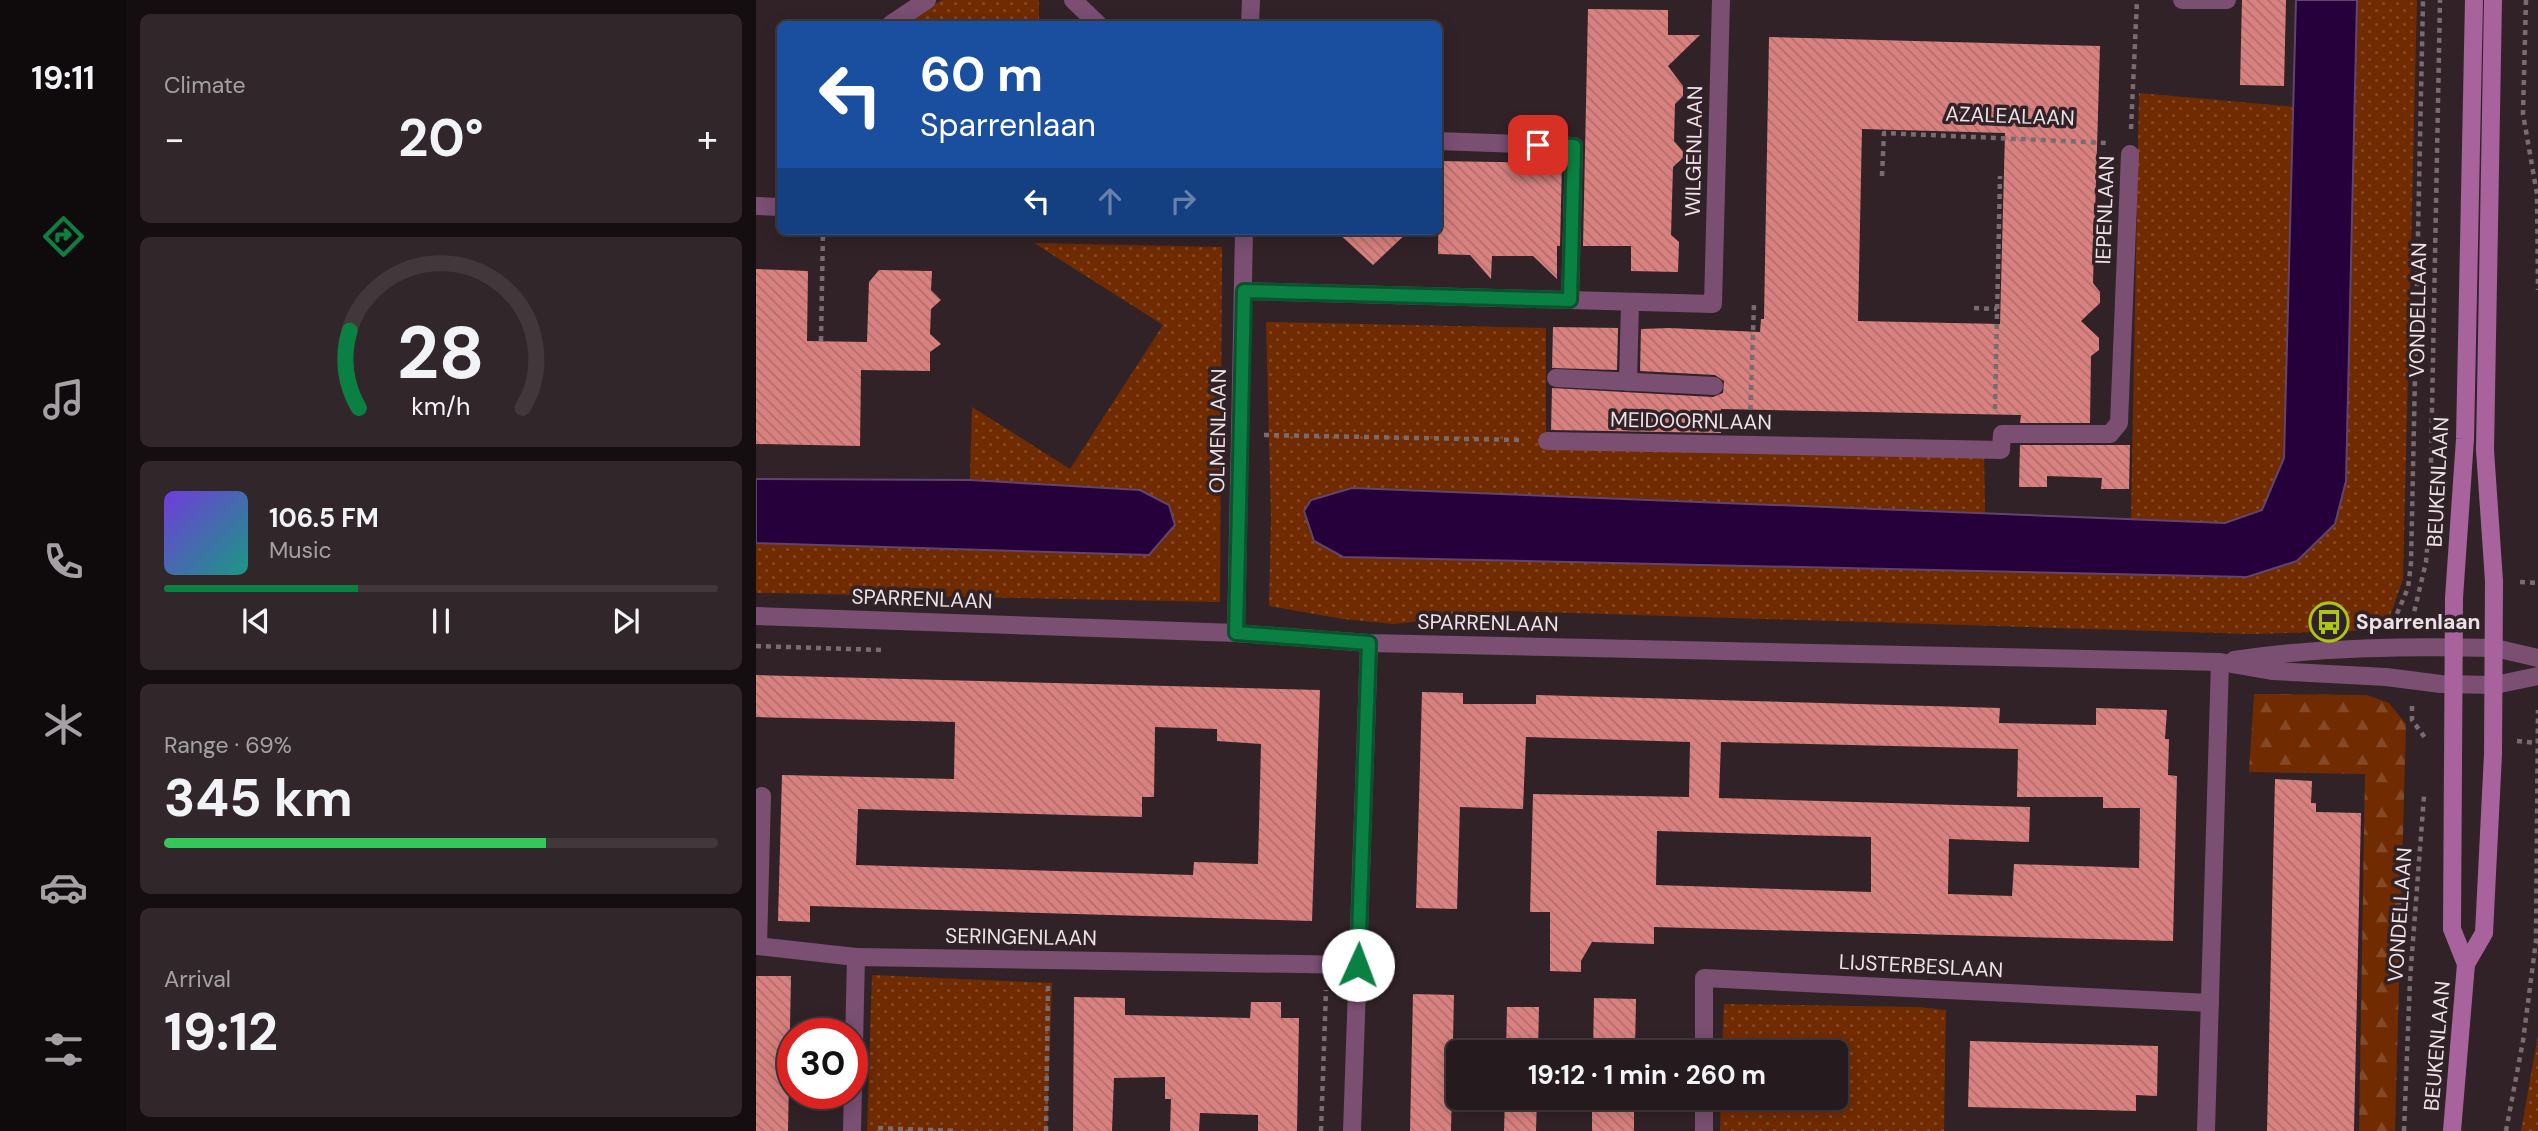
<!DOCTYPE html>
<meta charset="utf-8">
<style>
:root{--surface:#251a1d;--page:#31272a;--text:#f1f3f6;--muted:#a3a1a4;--line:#42383b;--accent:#0b8043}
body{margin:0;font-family:"DM Sans",sans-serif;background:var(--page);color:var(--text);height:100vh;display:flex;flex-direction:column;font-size:26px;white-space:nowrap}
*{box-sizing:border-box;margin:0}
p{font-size:23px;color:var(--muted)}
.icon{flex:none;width:38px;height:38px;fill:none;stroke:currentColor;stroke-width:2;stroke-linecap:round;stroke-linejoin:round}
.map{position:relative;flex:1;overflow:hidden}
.drawer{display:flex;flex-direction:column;gap:14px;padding:14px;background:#140e10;width:630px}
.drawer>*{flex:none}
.hud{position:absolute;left:21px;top:21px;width:665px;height:214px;border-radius:10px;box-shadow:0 4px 18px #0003,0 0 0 2px var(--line);background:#1a4fa0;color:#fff;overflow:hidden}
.speed{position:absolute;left:21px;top:1018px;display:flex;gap:14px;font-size:35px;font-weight:700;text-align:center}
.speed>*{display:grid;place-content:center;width:91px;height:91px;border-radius:50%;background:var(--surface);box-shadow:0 4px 18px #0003,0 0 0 2px var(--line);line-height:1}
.speed .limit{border:10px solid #d22;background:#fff;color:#111}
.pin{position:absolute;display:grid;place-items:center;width:60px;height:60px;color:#fff;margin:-30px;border-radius:14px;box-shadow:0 4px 10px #0006}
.me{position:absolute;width:77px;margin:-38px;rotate:2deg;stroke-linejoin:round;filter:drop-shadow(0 0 5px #0008)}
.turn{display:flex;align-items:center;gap:24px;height:147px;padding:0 28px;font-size:32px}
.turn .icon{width:91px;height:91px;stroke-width:2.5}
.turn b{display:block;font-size:49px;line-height:60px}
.lanes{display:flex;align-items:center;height:66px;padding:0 28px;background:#0003;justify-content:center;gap:35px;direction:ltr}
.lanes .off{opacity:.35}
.big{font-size:52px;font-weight:700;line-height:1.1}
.drawer .widget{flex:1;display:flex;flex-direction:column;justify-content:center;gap:10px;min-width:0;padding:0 24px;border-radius:10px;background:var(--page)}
.drawer .dial{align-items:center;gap:0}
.dial svg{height:182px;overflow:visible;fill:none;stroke:var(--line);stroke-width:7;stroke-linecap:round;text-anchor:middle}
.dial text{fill:var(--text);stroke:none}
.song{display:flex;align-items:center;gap:21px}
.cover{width:84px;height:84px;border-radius:10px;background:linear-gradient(135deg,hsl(260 70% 55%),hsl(170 70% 35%))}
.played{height:7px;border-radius:4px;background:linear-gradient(90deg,var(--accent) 35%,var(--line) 35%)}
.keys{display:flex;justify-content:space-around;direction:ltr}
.heat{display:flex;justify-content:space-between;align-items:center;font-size:38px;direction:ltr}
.charge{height:10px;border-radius:5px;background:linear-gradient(90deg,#34c759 69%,var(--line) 0)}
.trip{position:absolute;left:690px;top:1040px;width:402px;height:70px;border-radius:10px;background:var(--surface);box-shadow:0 4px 18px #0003,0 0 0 2px var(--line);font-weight:700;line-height:70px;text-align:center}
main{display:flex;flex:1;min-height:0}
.dock{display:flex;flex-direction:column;width:126px;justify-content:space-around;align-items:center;background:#0f0a0c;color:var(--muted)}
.dock .icon{width:49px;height:49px}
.dock .on{color:var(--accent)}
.dock b{font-size:32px;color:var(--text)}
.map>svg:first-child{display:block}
.grass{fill:url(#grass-dots)}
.forest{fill:url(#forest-firs)}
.water{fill:#25003b;stroke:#61446e;stroke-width:2}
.building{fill:url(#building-back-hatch);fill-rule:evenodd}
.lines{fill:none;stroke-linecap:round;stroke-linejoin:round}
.path{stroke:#796c70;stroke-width:4.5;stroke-dasharray:5 5;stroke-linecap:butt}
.lane{stroke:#7a4f72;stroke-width:18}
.street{stroke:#7a4f72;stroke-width:18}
.secondary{stroke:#a8639d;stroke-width:18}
.route-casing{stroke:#07532c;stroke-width:18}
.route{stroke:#0b8043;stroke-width:12}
.labels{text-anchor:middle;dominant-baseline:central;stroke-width:7;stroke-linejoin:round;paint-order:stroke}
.street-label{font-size:21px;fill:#ece2e5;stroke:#312227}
.poi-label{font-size:21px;font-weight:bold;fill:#ece2e5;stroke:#312227;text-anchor:start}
</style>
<main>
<nav class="dock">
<b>19:11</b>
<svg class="icon on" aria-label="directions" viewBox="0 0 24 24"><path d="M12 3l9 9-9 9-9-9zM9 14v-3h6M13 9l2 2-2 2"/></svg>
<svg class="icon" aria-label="music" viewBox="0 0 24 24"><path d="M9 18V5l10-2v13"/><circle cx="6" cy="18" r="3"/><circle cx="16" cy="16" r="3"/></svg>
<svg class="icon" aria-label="phone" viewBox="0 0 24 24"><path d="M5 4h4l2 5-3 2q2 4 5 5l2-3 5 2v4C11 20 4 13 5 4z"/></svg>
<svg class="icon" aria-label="climate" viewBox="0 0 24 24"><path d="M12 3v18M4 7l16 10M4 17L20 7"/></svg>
<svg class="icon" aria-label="car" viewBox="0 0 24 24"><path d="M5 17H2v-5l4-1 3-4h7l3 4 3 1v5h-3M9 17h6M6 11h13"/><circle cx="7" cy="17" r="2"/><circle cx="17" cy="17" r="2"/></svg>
<svg class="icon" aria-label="filters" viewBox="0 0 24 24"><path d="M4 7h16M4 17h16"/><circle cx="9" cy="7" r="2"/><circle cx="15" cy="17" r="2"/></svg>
</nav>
<section class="drawer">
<div class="widget"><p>Climate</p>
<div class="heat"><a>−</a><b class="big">20°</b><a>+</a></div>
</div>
<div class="widget dial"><svg viewBox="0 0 100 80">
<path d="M14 69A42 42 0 1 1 86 69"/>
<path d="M14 69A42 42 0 0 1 10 35" stroke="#0b8043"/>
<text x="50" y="56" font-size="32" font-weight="700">28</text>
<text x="50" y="72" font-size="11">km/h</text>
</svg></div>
<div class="widget">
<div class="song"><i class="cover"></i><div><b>106.5 FM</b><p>Music</p></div></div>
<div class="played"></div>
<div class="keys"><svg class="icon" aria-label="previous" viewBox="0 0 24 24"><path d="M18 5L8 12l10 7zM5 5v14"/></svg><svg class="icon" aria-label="pause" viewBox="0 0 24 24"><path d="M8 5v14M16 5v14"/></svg><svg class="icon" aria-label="next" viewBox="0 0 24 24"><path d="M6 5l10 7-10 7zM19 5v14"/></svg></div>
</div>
<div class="widget"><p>Range · 69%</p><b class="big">345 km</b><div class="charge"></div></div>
<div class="widget"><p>Arrival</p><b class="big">19:12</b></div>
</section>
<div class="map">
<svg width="1782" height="1131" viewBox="0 0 1782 1131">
<defs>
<pattern id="grass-dots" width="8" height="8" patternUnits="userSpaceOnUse" patternTransform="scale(1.75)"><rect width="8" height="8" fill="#702b00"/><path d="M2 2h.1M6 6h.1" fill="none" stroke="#854925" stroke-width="1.8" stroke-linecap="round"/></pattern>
<pattern id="forest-firs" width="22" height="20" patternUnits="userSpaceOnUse" patternTransform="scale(1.75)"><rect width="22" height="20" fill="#702b00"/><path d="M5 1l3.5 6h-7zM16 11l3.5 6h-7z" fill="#854925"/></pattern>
<pattern id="building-back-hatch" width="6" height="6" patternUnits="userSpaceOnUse" patternTransform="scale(1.75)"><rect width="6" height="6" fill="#da817f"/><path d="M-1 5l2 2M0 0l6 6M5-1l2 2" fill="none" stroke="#ae6f6e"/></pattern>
</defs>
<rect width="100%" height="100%" fill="#312227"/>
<g class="grass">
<path d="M 186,0 L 283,0 L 283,24 L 142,24 Z"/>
<path d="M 1601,0 L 1661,0 L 1647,579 L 1629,630 L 1496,634 L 753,611 L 638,624 L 587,619 L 513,606 L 515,517 L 510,322 L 790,328 L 790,438 L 1228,448 L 1229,514 L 596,488 L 548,511 L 558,541 L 1541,561 L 1579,524 L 1590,481 Z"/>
<path d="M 1383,93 L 1539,107 L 1528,458 L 1506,510 L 1469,523 L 1375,520 Z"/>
<path d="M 278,243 L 466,247 L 464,602 L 0,593 L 0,543 L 393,555 L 384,490 L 214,480 L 216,407 L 314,469 L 407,325 Z"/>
<path d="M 116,975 L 296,983 L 291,1131 L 111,1131 Z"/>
<path d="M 968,1004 L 1162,1007 L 1190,1010 L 1188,1131 L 964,1131 L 965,1097 L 1080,1097 L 1080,1052 L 966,1052 Z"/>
<path d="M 1782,1035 L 1782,1131 L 1765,1131 Z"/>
</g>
<path class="forest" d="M 1498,694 L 1611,695 L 1633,703 L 1650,724 L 1639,1131 L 1603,1131 L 1609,774 L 1493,772 Z"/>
<g class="water">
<path d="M 1540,0 L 1601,0 L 1590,481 L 1579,524 L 1541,561 L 1491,577 L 587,557 L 558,541 L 548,511 L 555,500 L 596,488 L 1469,523 L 1506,510 L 1528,458 Z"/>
<path d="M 0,479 L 214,480 L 384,490 L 413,505 L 419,525 L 393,555 L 0,543 Z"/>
</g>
<g class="building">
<path d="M 1486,0 L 1530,0 L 1528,86 L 1484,85 Z"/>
<path d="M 832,9 L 912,10 L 912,35 L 944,35 L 912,66 L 927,86 L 927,96 L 919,104 L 918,141 L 930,155 L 917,167 L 915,235 L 923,242 L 922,272 L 875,271 L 875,246 L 827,246 Z"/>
<path d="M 1013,37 L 1344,46 L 1337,283 L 1344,292 L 1344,303 L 1325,321 L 1343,338 L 1343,350 L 1335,356 L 1334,423 L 1264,423 L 1265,415 L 965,409 L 965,433 L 795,430 L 796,388 L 957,397 L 967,393 L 968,381 L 959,375 L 884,371 L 885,329 L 913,328 L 1004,332 L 1005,319 L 1008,319 ZM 1106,129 L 1249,133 L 1244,324 L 1102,321 Z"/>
<path d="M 683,161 L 806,163 L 804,246 L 801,246 L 801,279 L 777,256 L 736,256 L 735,279 L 714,255 L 682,254 Z"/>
<path d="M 580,231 L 653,231 L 617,265 Z"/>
<path d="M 0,269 L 52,271 L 51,341 L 111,342 L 113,282 L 123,270 L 176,271 L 175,290 L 185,300 L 175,309 L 174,334 L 185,344 L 174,352 L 174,371 L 105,370 L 104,446 L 0,444 Z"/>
<path d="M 797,327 L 862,328 L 861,370 L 796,368 Z"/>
<path d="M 1264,445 L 1374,445 L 1373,489 L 1345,489 L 1346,478 L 1291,476 L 1291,487 L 1263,487 Z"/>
<path d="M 0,675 L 564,690 L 556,921 L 54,906 L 54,922 L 22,921 L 26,775 L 198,779 L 199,722 L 0,717 ZM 399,727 L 461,729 L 461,741 L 505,744 L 502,864 L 438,862 L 437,875 L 100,865 L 102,809 L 386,817 L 386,797 L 398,797 Z"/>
<path d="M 666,692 L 707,693 L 707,704 L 780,704 L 780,695 L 1244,708 L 1243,723 L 1340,725 L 1340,708 L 1411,710 L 1409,739 L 1413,739 L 1412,775 L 1421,776 L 1417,941 L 898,927 L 898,944 L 836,942 L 825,961 L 825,972 L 794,971 L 794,912 L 774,912 L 777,794 L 933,797 L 934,742 L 770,737 L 767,809 L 704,807 L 701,909 L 660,908 ZM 965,742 L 1262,749 L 1261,797 L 1347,797 L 1347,808 L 1384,808 L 1383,868 L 1258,864 L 1256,896 L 1192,894 L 1193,839 L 1273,842 L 1274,807 L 963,798 ZM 901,831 L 1115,837 L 1115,892 L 900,885 Z"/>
<path d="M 1519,779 L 1556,781 L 1555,803 L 1560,803 L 1560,812 L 1605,813 L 1598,1131 L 1511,1131 Z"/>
<path d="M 0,976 L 35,976 L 32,1131 L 0,1131 Z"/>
<path d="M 657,994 L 698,995 L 695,1131 L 654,1131 Z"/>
<path d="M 318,997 L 369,998 L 369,1015 L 494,1018 L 495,1002 L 525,1002 L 525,1018 L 543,1018 L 541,1131 L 502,1131 L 502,1115 L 444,1113 L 443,1131 L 414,1131 L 415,1099 L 409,1099 L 409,1077 L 358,1078 L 356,1131 L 317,1131 Z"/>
<path d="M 838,998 L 880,999 L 879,1052 L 837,1052 Z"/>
<path d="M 751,1007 L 783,1007 L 782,1052 L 750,1052 Z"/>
<path d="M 1214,1041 L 1402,1046 L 1401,1096 L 1380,1095 L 1380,1111 L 1212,1107 Z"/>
<path d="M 749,1097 L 781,1097 L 780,1131 L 748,1131 Z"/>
<rect x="836" y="1097" width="42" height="34"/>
</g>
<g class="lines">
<g class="path">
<path d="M 1770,0 L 1767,114 L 1781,194 L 1782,290"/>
<path d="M 1375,129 L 1381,0"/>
<path d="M 1126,176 L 1128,133 L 1352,143"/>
<path d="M 1218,308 L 1241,309"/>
<path d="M 65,341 L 67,231"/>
<path d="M 1239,409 L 1244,176"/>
<path d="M 994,420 L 998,304"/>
<path d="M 508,435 L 765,440"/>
<path d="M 1764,582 L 1782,583"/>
<path d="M 1656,621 L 1670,562 L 1674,513 L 1684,0"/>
<path d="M 1637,623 L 1652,588 L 1655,563 L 1667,0"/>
<path d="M 0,646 L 125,650"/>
<path d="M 1656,706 L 1656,720 L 1670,739"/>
<path d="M 1761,741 L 1781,743"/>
<path d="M 122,1128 L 202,1131"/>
<path d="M 290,1131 L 292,986"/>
<path d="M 565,1131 L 570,990"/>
<path d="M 1648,1131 L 1654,980 L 1668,796"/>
<path d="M 1750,1131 L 1767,1041 L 1780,941 L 1782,710"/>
</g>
<g class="lane">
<path d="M 682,141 L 818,146 L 814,300"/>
<path d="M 800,378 L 958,386"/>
<path d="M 872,382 L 874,303"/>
<path d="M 1739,648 L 1782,658"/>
<path d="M 1739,685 L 1782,676"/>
<path d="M 6,796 L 2,946 L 100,957"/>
</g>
<g class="street">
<path d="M 317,0 L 342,24"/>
<path d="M 1426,0 L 1471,0"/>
<path d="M 135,24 L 171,0"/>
<path d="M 494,24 L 495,0"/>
<path d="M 0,206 L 24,207"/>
<path d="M 488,291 L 957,304 L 965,0"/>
<path d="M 791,441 L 1245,450 L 1246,434 L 1354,434 L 1363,423 L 1374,154"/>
<path d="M 0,616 L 480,633 L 613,643 L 1464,662 L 1516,671 L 1630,677 L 1685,684 L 1739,685"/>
<path d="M 480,633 L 488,231"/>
<path d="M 1478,660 C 1564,647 1653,646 1739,648"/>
<path d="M 948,1052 L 948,978 L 1454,1003"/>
<path d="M 96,1131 L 100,957 L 602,965"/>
<path d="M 596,1131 L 613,643"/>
<path d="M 948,1131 L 948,1097"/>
<path d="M 1450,1131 L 1464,662"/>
</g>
<g class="secondary">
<path d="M 1710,964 L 1696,929 L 1698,598 L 1709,439 L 1718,0"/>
<path d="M 1696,1131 L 1710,964 L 1728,933 L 1737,754 L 1738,581 L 1729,450 L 1737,0"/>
</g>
</g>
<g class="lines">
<g class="route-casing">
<path id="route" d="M 602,965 L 613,643 L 480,633 L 488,291 L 814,300 L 818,146 L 782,145"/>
</g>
<use href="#route" class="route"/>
</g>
<defs>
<g id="bus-ring" transform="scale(2.0125)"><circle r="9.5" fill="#312227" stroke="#adc60f" stroke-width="1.5"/><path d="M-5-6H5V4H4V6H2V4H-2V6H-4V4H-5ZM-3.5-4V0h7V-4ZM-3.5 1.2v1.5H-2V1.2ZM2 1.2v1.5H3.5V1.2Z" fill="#adc60f"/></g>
</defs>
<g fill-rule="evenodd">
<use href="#bus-ring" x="1573" y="622"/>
</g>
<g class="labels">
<g class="street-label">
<text transform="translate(1254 116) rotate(2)">AZALEALAAN</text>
<text transform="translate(938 151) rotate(-89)">WILGENLAAN</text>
<text transform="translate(1349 210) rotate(-88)">IEPENLAAN</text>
<text transform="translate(1662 310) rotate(-89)">VONDELLAAN</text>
<text transform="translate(935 421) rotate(1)">MEIDOORNLAAN</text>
<text transform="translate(462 431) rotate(-89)">OLMENLAAN</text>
<text transform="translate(1682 482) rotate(-87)">BEUKENLAAN</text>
<text transform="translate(166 599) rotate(2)">SPARRENLAAN</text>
<text transform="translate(732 623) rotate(1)">SPARRENLAAN</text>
<text transform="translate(1644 915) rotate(-86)">VONDELLAAN</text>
<text transform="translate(265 937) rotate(1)">SERINGENLAAN</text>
<text transform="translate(1165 966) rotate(3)">LIJSTERBESLAAN</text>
<text transform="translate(1681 1046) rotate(-85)">BEUKENLAAN</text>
</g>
<g class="poi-label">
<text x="1600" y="622">Sparrenlaan</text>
</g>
</g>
</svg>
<div class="speed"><div class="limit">30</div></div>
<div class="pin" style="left:782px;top:145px;background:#d93025"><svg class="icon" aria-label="arrive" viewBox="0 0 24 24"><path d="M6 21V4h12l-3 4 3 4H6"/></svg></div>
<svg class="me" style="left:602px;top:965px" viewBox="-20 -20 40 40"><circle r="19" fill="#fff"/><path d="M0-13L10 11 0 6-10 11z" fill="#0b8043"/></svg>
<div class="trip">19:12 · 1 min · 260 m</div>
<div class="hud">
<div class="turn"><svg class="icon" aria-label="left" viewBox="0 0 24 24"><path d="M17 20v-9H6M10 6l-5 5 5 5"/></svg><div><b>60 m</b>Sparrenlaan</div></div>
<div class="lanes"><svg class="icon" aria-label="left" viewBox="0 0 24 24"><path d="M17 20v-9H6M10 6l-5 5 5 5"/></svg><svg class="icon off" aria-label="ahead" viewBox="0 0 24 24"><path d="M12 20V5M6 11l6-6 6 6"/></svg><svg class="icon off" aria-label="right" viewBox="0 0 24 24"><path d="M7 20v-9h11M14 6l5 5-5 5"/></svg></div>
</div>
</div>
</main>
